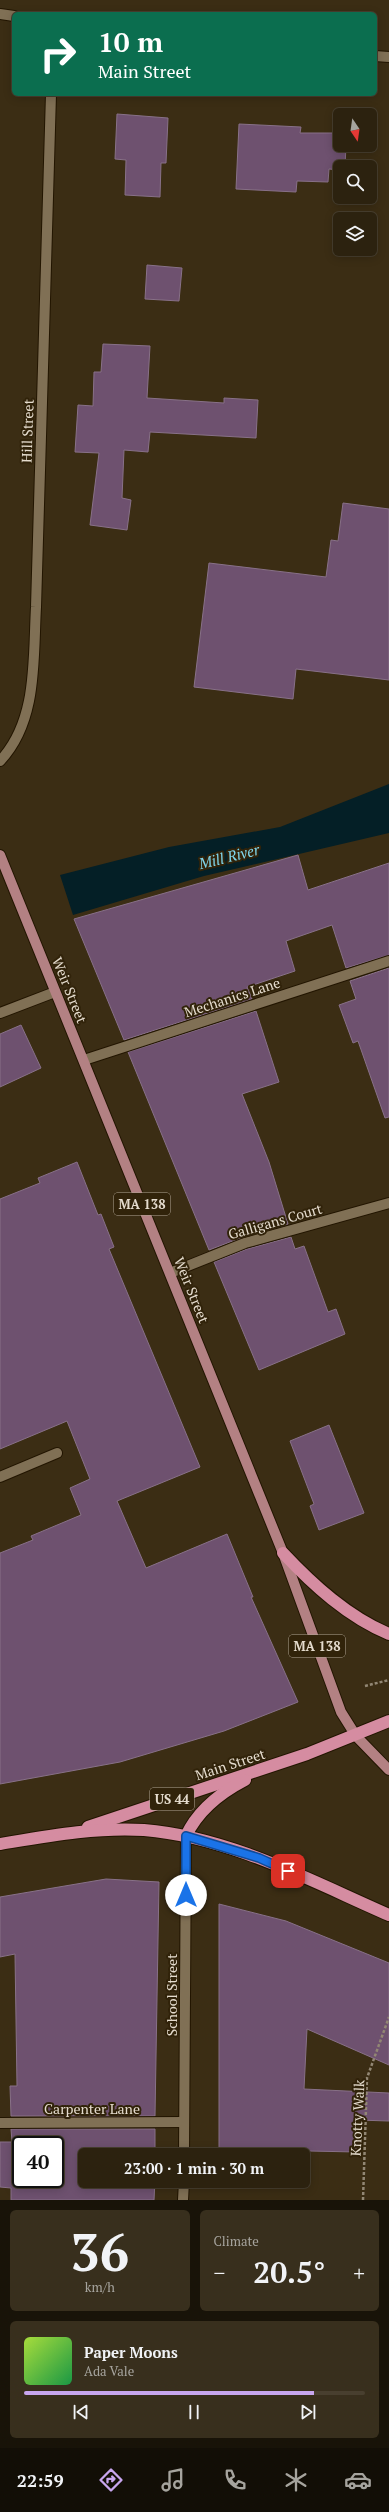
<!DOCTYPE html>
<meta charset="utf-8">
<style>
:root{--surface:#2c220f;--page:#382f1d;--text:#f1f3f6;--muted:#a6a49e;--line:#483f2f;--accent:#c8a6ef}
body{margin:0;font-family:"PT Serif",serif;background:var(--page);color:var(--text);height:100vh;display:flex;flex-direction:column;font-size:15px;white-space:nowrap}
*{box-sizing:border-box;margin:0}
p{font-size:13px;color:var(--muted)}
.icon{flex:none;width:22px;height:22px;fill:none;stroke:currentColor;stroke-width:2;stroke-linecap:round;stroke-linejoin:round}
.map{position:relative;height:2200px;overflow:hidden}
.sheet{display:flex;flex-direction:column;gap:10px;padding:10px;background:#181308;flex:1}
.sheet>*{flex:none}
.guide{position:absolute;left:12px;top:12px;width:365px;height:84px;border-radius:6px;box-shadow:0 2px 10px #0003,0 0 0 1px var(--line);background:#0b6e4f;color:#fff;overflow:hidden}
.needle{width:26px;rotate:167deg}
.tools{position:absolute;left:333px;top:108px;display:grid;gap:8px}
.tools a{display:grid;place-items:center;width:44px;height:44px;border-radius:6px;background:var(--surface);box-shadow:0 2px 10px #0003,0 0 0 1px var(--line);font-size:20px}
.speed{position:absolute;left:12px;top:2136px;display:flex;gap:8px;font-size:20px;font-weight:700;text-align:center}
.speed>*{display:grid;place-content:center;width:52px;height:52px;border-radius:50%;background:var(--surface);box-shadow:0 2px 10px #0003,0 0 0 1px var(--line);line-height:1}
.speed .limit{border:2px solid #111;border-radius:6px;background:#fff;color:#111}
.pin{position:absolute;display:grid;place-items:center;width:34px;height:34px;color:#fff;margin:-17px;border-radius:8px;box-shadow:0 2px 6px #0006}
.me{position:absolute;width:44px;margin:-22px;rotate:0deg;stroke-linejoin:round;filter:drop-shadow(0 0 3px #0008)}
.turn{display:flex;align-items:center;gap:14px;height:84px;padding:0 20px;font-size:18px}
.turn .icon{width:52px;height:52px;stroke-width:2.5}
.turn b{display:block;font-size:28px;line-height:34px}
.big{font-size:30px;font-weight:700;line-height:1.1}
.sheet .widget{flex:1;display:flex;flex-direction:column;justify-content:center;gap:6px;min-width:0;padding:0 14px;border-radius:6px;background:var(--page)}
.sheet .dial{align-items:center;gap:0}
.dial b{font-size:52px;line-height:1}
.song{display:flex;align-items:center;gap:12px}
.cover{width:48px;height:48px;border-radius:6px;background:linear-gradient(135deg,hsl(80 70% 55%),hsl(140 70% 35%))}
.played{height:4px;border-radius:2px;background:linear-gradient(90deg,var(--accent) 85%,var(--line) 85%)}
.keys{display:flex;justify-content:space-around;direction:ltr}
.heat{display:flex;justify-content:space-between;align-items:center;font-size:22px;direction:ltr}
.sheet .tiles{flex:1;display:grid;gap:10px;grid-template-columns:1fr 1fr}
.widget:last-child{grid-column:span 2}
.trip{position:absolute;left:78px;top:2148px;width:232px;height:40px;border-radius:6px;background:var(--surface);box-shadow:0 2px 10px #0003,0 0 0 1px var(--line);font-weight:700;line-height:40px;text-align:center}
.tab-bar{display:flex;height:64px;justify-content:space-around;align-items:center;background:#120e06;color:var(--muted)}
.tab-bar .icon{width:28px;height:28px}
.tab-bar .active{color:var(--accent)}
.tab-bar b{font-size:18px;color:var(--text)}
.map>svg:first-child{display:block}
.water{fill:#041f26}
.building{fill:#6e516f;stroke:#887188;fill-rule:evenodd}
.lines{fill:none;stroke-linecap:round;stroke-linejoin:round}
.lane-casing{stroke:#221500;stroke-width:12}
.street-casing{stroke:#221500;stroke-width:12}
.secondary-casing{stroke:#221500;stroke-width:12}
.primary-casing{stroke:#221500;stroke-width:12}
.highway-casing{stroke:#221500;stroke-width:14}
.path{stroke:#928774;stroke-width:2.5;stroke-dasharray:3 2;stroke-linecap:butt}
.lane{stroke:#807055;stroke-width:10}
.street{stroke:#807055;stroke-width:10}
.secondary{stroke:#807055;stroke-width:10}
.primary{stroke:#b38183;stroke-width:10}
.highway{stroke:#d58ca1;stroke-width:12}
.route-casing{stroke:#114b97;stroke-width:10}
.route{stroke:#1a73e8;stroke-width:7}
.labels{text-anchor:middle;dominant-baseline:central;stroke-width:4;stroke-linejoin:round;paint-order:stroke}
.shield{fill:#31230a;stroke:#afa493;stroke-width:1}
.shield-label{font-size:13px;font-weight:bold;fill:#e5dcce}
.street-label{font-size:14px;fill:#e5dcce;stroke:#31230a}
.water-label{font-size:15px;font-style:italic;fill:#7fd6ec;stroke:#31230a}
</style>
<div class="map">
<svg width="389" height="2200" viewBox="0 0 389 2200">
<rect width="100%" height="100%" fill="#3b2d14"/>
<path class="water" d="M 389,784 L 389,833 L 204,876 L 73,915 L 60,875 L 169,847 L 280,827 Z"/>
<g class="building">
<path d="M 117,114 L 168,118 L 166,163 L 161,163 L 160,197 L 125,195 L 126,160 L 115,159 Z"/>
<path d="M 239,124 L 301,127 L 300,133 L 336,133 L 335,141 L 340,142 L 340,145 L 346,145 L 345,167 L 340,167 L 340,170 L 329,169 L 328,182 L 297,181 L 296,192 L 236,189 Z"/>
<path d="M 147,265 L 182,268 L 179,301 L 145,299 Z"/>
<path d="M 103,344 L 150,346 L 147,398 L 224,403 L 224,398 L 258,400 L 256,438 L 150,432 L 148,452 L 124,450 L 122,498 L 131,500 L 127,530 L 90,525 L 99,453 L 75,452 L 78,405 L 93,406 L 94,372 L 101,372 Z"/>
<path d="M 343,503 L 389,509 L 389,680 L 296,669 L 293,699 L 194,687 L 209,563 L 326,577 L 331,540 L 338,541 Z"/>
<path d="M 298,855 L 308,890 L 389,863 L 389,955 L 346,968 L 332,925 L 286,941 L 295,971 L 247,987 L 252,999 L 124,1040 L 74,919 Z"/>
<path d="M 389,968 L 389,1117 L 385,1118 L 358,1041 L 353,1043 L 339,1005 L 356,999 L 350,981 Z"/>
<path d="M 256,1011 L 279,1082 L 242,1094 L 269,1162 L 288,1224 L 243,1237 L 209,1250 L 128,1052 Z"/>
<path d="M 21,1025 L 41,1068 L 0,1087 L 0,1034 Z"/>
<path d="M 77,1162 L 98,1215 L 101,1214 L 114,1247 L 109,1249 L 200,1467 L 117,1501 L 146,1568 L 227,1534 L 253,1597 L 251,1597 L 298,1702 L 224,1731 L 120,1762 L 0,1784 L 0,1553 L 33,1540 L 31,1536 L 81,1515 L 70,1488 L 90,1479 L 67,1421 L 0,1449 L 0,1199 L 40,1183 L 38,1178 Z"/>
<path d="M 291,1237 L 295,1249 L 304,1246 L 328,1312 L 336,1309 L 345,1334 L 259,1370 L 214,1262 L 247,1249 Z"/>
<path d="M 329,1425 L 364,1513 L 319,1530 L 310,1506 L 314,1504 L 290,1441 Z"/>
<path d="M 106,1879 L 159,1882 L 155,2116 L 11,2116 L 10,2086 L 17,2086 L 15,1954 L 0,1957 L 0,1897 Z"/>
<path d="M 219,1904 L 286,1921 L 389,1963 L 389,2065 L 307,2029 L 304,2089 L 389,2093 L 389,2121 L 357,2120 L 356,2152 L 309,2151 L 308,2155 L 219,2155 Z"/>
<path d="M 11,2129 L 155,2129 L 155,2155 L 85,2155 L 85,2181 L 155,2181 L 154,2200 L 11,2200 L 11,2188 L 0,2187 L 0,2142 L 12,2142 ZM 21,2145 L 55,2145 L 55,2179 L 21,2179 Z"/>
</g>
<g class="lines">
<g class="lane-casing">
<g id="lane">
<path d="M 170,1273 L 245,1243 L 389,1203"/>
<path d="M 0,2123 L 184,2122"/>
</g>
</g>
<g class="street-casing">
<g id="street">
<path d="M 0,761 C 38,721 33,659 36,607 L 51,94"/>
<path d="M 0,1013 L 55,992"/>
<path d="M 84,1060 L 389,961"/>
<path d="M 0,1477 L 57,1453"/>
</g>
</g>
<g class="secondary-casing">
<g id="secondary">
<path d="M 0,14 L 14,16"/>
<path d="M 375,56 L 389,57"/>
<path d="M 184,2155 L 186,1836"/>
<path d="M 183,2200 L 184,2181"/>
</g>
</g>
<g class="primary-casing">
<path id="primary" d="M 0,855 L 283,1553 L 341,1712 L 356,1736 L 389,1770"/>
</g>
<g class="highway-casing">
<g id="highway">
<path d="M 283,1553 C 313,1585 348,1617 389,1634"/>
<path d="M 88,1827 L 307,1754 L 389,1721"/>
<path d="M 186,1836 C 198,1810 220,1793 245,1780"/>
<path d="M 0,1844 C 48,1836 96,1827 144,1830 C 230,1837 311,1881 389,1915"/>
</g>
</g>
<g class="path">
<path d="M 365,1686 L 389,1680"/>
<path d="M 363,2200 L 367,2078 L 389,2017"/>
</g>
<use href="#lane" class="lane"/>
<use href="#street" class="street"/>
<use href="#secondary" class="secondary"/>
<use href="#primary" class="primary"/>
<use href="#highway" class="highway"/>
</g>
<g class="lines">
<g class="route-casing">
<path id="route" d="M 186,1895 L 186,1836 L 259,1858 L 288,1871"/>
</g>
<use href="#route" class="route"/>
</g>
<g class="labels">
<g class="shield">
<rect x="114" y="1193" width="56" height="22" rx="3"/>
<rect x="289" y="1635" width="56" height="22" rx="3"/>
<rect x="150" y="1788" width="44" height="22" rx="3"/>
</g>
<g class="shield-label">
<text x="142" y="1204">MA 138</text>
<text x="317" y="1646">MA 138</text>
<text x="172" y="1799">US 44</text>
</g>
<g class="street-label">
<text transform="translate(27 431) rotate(-88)">Hill Street</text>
<text transform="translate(70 990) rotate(68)">Weir Street</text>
<text transform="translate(232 997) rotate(-18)">Mechanics Lane</text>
<text transform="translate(275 1221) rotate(-16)">Galligans Court</text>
<text transform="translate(192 1290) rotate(68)">Weir Street</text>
<text transform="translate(230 1764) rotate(-18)">Main Street</text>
<text transform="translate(171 1995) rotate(-90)">School Street</text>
<text x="92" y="2108">Carpenter Lane</text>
<text transform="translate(357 2118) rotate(-87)">Knotty Walk</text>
</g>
<g class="water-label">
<text transform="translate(229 856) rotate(-14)">Mill River</text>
</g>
</g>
</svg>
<div class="tools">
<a><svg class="needle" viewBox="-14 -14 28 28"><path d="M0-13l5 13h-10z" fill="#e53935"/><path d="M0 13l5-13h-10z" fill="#a6a49e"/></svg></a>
<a><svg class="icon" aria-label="search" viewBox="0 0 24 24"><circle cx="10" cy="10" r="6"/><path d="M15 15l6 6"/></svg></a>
<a><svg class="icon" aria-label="layers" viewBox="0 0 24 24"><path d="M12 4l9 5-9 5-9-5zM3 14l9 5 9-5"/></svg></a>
</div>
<div class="speed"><div class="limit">40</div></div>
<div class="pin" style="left:288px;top:1871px;background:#d93025"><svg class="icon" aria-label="arrive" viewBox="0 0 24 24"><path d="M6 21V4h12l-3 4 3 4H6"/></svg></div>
<svg class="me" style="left:186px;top:1895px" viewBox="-20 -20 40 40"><circle r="19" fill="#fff"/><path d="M0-13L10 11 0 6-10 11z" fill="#1a73e8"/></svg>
<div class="trip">23:00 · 1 min · 30 m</div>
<div class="guide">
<div class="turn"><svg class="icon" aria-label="right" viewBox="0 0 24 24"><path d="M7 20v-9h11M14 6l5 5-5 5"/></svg><div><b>10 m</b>Main Street</div></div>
</div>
</div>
<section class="sheet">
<div class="tiles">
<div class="widget dial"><b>36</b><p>km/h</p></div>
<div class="widget"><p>Climate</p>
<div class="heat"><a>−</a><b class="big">20.5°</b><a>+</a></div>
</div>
<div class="widget">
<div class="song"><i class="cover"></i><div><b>Paper Moons</b><p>Ada Vale</p></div></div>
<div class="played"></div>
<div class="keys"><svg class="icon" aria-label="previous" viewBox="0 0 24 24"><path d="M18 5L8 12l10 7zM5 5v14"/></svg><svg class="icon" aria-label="pause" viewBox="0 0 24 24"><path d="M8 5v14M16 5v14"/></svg><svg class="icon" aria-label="next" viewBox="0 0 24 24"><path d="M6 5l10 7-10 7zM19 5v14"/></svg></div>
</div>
</div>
</section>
<nav class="tab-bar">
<b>22:59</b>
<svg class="icon active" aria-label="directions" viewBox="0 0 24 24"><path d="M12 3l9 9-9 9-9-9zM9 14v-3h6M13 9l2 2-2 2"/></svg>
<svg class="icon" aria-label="music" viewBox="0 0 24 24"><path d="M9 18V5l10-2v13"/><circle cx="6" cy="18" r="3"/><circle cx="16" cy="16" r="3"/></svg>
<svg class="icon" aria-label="phone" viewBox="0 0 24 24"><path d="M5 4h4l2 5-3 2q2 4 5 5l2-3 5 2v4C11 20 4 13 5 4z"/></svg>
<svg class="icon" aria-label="climate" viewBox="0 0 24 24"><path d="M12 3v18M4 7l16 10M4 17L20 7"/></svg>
<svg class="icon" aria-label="car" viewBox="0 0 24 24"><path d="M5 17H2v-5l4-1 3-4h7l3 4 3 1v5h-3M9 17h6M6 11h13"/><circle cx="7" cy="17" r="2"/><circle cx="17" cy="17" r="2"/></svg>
</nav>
